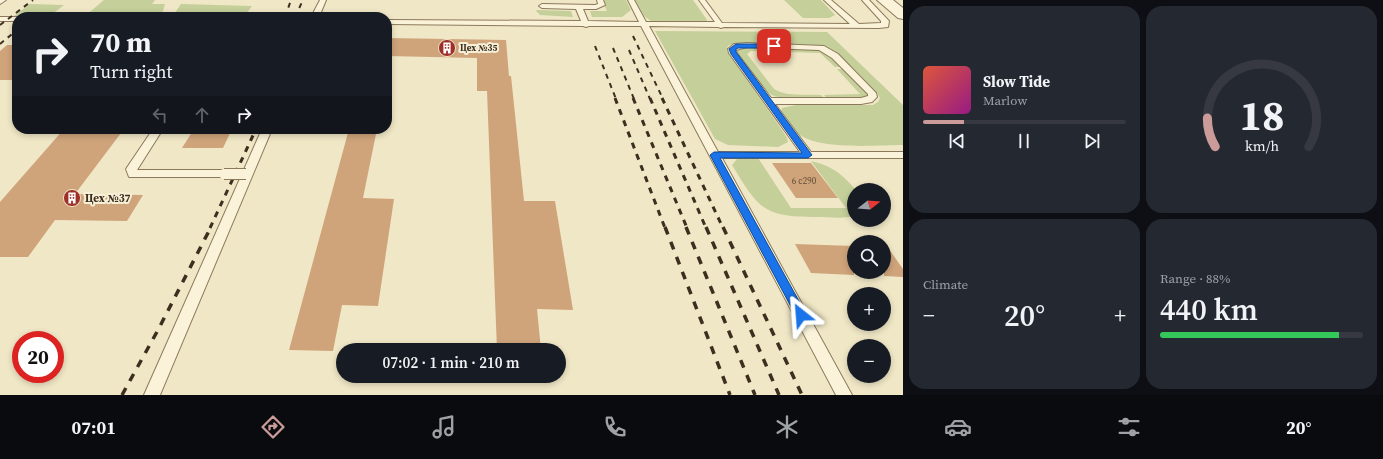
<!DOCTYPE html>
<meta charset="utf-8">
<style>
:root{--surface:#171b24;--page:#242831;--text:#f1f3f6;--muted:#9ea1a6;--line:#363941;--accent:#cb9b99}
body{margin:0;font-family:"Source Serif 4",serif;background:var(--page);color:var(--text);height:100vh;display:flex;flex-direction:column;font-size:15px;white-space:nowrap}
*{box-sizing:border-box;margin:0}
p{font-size:13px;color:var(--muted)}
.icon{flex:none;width:22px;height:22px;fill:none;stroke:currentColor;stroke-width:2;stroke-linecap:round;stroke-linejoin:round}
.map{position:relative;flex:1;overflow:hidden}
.sheet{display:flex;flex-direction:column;gap:6px;padding:6px;background:#0d0f14;width:480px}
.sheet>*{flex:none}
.top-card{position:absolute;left:12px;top:12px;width:380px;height:122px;border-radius:16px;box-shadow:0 2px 6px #0003;background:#171b24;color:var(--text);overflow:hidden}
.needle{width:26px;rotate:73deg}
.controls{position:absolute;left:847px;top:183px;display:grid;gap:8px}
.controls a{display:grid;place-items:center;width:44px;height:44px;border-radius:50%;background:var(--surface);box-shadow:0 2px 6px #0003;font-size:20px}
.speed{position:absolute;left:12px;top:331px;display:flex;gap:8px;font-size:20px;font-weight:700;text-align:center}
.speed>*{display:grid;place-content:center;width:52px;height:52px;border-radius:50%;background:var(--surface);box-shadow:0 2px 6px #0003;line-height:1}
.speed .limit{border:6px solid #d22;background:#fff;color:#111}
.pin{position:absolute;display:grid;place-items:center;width:34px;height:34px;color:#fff;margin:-17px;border-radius:8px;box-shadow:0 2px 6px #0006}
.me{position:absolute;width:44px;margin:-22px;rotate:332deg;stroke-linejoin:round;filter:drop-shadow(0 0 3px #0008)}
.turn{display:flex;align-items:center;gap:14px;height:84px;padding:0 12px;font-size:18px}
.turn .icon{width:52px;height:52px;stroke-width:2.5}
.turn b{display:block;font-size:28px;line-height:34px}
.lanes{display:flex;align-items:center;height:38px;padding:0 12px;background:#0003;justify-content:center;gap:20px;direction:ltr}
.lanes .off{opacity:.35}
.big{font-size:30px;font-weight:600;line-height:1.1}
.sheet .widget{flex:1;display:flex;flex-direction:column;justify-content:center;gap:6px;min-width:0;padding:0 14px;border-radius:16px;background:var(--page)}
.sheet .dial{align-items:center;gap:0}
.dial svg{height:104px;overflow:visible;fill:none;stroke:var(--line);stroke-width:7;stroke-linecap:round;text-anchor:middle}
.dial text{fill:var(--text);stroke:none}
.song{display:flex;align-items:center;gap:12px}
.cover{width:48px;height:48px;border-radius:6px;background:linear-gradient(135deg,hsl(10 70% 55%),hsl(310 70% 35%))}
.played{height:4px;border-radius:2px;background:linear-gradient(90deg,var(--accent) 20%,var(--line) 20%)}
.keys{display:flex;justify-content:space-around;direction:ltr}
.heat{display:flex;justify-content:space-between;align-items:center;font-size:22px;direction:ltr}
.charge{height:6px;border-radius:3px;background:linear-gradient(90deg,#34c759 88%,var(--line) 0)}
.sheet .tiles{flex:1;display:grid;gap:6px;grid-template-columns:repeat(2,1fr)}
.trip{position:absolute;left:336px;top:343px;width:230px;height:40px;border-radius:20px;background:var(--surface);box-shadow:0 2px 6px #0003;font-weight:600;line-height:40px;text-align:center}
.tab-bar{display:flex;height:64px;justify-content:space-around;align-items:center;background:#090b0e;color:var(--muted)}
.tab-bar .icon{width:28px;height:28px}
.tab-bar .active{color:var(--accent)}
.tab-bar b{font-size:18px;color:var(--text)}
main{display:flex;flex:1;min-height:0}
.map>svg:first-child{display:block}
.green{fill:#c4cf99}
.building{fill:#cfa47b}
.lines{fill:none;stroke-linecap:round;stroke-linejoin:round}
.service-casing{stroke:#8c795b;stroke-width:2}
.minor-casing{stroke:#8c795b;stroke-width:2}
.service{fill:#faf3da;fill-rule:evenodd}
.minor{fill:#faf3da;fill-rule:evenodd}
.rail-far2{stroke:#3c2f1f;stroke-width:2;stroke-dasharray:5 5;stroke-linecap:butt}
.rail-far1{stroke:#3c2f1f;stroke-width:3;stroke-dasharray:6 6;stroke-linecap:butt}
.rail{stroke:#3c2f1f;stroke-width:3.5;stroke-dasharray:8 8;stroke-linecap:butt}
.service-bridge-casing{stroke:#8c795b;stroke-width:12;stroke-linecap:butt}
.service-bridge{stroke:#faf3da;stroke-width:10}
.route{fill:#1a73e8;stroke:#114b97}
.labels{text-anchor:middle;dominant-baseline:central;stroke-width:4;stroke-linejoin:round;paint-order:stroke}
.far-poi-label{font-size:9px;font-weight:bold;fill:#3c2f1f;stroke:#f7f0d6;text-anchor:start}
.number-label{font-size:9px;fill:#614c36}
.poi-label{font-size:11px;font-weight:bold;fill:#3c2f1f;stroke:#f7f0d6;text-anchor:start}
</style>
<main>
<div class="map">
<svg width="903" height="395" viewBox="0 0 903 395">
<rect width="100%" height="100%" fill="#f0e7c6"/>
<g class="green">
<path d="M 104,0 L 155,0 L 152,4 L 165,4 L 162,14 L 158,17 L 84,17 Z"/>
<path d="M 602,0 L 626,0 L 631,10 L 622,17 L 592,17 L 590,11 L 607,11 Z"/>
<path d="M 635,0 L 693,0 L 707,20 L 706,22 L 654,23 L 644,16 Z"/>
<path d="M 784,0 L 821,0 L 835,15 L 829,18 L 803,18 Z"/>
<path d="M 30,4 L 64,5 L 51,15 L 47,17 L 13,17 Z"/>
<path d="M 181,4 L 252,6 L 244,17 L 172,17 Z"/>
<path d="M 537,10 L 571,11 L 573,17 L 540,15 L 536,11 Z"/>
<path d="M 655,31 L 827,32 L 903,105 L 903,145 C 876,145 816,151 796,132 C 790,127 786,119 781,112 L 782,108 L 796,105 L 873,105 L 878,102 L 880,98 L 877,93 C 859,75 842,52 816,45 L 746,43 L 729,45 L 727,48 L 727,51 L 782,130 L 787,138 L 788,142 L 778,147 L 728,145 L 715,139 Z"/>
<path d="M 741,48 L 782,48 L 785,52 L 751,51 L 747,54 L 774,89 C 787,97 806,94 821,95 L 824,98 C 810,97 787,100 774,96 C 761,91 747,65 738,54 L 737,51 Z"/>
<path d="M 786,48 L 817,49 L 826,52 L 842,67 L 835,67 L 820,53 L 789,52 Z"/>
<path d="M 837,69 L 844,69 L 867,93 L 868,95 L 861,98 L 827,98 L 824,95 L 860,94 Z"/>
<path d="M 743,158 L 758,158 L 791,208 L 846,208 L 811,161 C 832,166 841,173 856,190 L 854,190 L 854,216 C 843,219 829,217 817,217 C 763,217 759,209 732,165 L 737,159 Z"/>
</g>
<g class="building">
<path d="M 387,38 L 506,40 L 509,76 L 511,76 L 524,201 L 555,201 L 573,310 L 537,309 L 541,350 L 497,350 L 487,91 L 477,91 L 477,58 L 387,56 Z"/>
<path d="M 7,45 L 17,45 L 17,80 L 0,80 L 0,51 Z"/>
<path d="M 64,129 L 124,129 L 75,194 L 143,195 L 127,221 L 55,220 L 28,257 L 0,257 L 0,202 Z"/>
<path d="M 194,129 L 232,129 L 223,148 L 182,148 Z"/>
<path d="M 349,129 L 377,129 L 363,198 L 394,199 L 378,306 L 342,305 L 333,351 L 289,350 Z"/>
<path d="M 772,163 L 811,163 L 838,198 L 796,198 Z"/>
<path d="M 884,242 L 903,269 L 903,277 L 884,276 Z"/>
<path d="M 795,244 L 854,246 L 854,275 L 811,273 Z"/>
</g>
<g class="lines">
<g class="service-casing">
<g id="service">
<path d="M 0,0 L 6,0 L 0,4 Z"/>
<path d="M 320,0 L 326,0 L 319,17 L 311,17 Z"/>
<path d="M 597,0 L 603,0 L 605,5 L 596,9 L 583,9 L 588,21 L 639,22 L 628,0 L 634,0 L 646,22 L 715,22 L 699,0 L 705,0 L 722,23 L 850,24 L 824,0 L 831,0 L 859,24 L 881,23 L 881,21 L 862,0 L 869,0 L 889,21 L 888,27 L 879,28 L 724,27 L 721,28 L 718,27 L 649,26 L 718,152 L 800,152 L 729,53 L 728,49 L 734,44 L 747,43 L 824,46 L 838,54 L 876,93 L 877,97 L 872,102 L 861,104 L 775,104 L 811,152 L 903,152 L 903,158 L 722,158 L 852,395 L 836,395 L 641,26 L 589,26 L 586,27 L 583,26 L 387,24 L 387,20 L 581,21 L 576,9 L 542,8 L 539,6 L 542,4 L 595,5 L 598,4 ZM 747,47 L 819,50 L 832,58 L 868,94 L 868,96 L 861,98 L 771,98 L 737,53 L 736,50 Z"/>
<path d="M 0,17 L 18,17 L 17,21 L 0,21 Z"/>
<path d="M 153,129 L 163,129 L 137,170 L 224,170 L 228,171 L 229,174 L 228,177 L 129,177 L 126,169 Z"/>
<path d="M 262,129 L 272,129 L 160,395 L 144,395 Z"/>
</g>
</g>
<g class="minor-casing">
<path id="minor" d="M 877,0 L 893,0 L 903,8 L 903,19 L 898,18 Z"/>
</g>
<use href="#service" class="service"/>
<use href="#minor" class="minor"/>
<g class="rail-far2">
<path d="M 285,17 L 291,0"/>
<path d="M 295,17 L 303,0"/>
<path d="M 0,25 L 33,0"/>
<path d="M 633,36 L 663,99"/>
<path d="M 0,44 L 17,30"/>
<path d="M 595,46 L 616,99"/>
<path d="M 613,48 L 634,99"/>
<path d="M 629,50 L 650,99"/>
</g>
<g class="rail-far1">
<path d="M 615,98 L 665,228"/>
<path d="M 633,98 L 687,228"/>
<path d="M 650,98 L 706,228"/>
<path d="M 662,98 L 723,228"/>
<path d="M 210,228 L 256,129"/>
</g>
<g class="rail">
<path d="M 665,227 L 730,395"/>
<path d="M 686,227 L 755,395"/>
<path d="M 706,227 L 779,395"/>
<path d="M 723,227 L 802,395"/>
<path d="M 122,395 L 158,330 L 211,227"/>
</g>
<g class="service-bridge-casing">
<path id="service-bridge" d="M 224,174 L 246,174"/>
</g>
<use href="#service-bridge" class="service-bridge"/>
</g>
<path class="route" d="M 777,44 L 777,47 L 774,48 L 738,48 L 736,49 L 736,52 L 812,155 L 808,158 L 720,158 L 805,312 L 806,315 L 805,318 L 801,320 L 797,318 L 710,155 L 714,152 L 802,153 L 731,54 L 729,49 L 736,44 Z"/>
<defs>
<g id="building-disc" transform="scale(0.9)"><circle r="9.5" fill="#9d3028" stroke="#f7f0d6"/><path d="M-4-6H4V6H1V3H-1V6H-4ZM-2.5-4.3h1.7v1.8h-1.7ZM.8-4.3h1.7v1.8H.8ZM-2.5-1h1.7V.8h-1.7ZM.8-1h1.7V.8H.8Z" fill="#fff"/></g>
</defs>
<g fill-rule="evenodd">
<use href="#building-disc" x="447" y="48"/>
<use href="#building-disc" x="72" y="198"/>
</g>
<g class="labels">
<g class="far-poi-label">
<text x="460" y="48">Цех №35</text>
</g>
<g class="number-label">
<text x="804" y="181">6 с290</text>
</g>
<g class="poi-label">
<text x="85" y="198">Цех №37</text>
</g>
</g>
</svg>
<div class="controls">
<a><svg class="needle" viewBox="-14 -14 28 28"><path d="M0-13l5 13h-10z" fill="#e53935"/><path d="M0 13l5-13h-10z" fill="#9ea1a6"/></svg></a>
<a><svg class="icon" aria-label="search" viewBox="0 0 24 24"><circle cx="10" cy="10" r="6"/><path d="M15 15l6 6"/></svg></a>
<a>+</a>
<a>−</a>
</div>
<div class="speed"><div class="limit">20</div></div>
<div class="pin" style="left:774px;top:46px;background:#d93025"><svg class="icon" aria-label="arrive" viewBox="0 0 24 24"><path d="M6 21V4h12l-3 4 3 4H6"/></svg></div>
<svg class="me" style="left:801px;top:315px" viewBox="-20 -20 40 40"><path d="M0-17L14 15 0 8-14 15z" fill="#1a73e8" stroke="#fff" stroke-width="4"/></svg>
<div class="trip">07:02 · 1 min · 210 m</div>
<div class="top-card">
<div class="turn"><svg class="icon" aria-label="right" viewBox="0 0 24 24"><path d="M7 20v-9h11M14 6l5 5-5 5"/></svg><div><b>70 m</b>Turn right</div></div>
<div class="lanes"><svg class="icon off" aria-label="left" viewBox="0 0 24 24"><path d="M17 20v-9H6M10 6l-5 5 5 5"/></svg><svg class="icon off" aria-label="ahead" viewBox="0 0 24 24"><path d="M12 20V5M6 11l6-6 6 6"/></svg><svg class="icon" aria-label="right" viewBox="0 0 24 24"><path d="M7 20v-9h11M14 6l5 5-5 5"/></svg></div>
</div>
</div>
<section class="sheet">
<div class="tiles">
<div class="widget">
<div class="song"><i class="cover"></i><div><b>Slow Tide</b><p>Marlow</p></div></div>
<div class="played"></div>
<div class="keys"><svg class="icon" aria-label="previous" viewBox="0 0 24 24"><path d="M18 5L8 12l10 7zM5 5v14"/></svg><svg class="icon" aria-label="pause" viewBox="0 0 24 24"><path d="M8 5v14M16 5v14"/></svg><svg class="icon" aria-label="next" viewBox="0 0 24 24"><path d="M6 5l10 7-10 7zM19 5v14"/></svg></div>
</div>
<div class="widget dial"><svg viewBox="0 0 100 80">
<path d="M14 69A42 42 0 1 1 86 69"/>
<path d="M14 69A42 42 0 0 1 8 47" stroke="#cb9b99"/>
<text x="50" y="56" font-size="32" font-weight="700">18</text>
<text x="50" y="72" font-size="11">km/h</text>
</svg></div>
<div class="widget"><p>Climate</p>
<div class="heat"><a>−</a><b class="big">20°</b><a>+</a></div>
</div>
<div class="widget"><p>Range · 88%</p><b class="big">440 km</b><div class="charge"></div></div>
</div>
</section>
</main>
<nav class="tab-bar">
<b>07:01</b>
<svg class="icon active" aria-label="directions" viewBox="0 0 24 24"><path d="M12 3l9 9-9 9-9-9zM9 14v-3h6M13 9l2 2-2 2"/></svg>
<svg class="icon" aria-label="music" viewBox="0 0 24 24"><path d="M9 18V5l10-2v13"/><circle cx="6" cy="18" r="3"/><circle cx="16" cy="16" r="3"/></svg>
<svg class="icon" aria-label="phone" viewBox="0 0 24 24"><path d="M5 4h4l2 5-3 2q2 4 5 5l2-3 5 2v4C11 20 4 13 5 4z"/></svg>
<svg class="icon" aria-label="climate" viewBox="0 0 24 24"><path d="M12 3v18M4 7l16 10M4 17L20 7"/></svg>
<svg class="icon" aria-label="car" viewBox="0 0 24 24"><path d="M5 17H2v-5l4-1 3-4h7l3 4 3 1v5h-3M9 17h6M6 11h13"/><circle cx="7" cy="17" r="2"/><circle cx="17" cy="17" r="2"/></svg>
<svg class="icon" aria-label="filters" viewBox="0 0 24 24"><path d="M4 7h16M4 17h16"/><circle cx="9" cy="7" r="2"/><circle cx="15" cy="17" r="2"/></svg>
<b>20°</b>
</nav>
